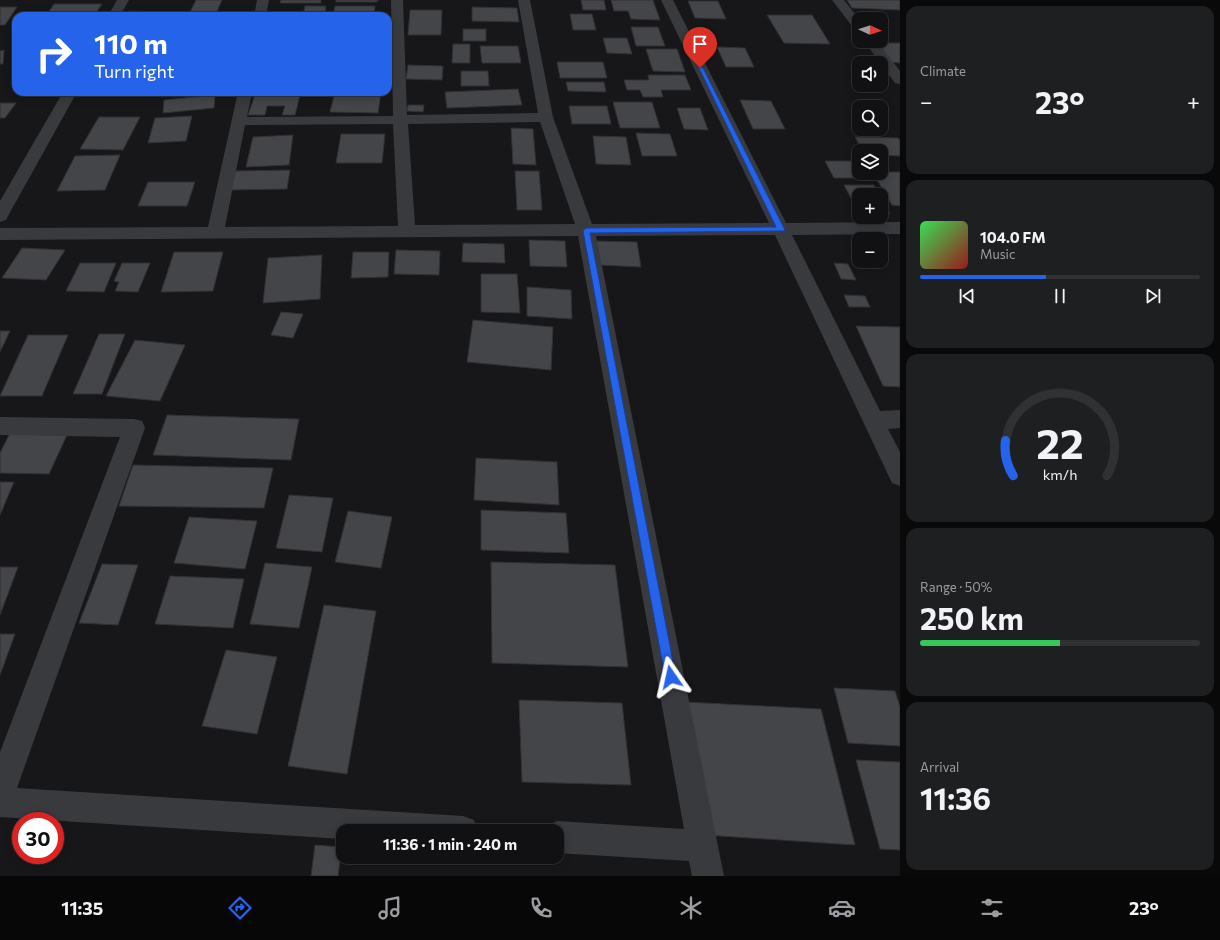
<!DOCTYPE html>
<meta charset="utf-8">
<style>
:root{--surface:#111113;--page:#1e1f21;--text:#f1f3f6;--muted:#9c9da0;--line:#303133;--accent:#2563eb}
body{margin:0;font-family:Commissioner,sans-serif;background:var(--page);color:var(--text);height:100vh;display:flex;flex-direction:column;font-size:15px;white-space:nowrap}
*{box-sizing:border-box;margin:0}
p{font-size:13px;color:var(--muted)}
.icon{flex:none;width:22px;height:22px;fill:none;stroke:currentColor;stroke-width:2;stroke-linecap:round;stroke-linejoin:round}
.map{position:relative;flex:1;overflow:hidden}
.side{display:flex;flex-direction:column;gap:6px;padding:6px;background:#09090a;width:320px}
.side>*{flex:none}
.banner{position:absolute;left:12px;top:12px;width:380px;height:84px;border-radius:12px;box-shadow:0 2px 10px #0003,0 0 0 1px var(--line);background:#2563eb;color:#fff;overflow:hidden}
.needle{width:26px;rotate:93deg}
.fabs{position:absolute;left:852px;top:12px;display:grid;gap:8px}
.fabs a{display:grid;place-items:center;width:36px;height:36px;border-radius:8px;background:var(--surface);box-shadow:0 2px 10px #0003,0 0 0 1px var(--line);font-size:20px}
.speed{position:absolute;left:12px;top:812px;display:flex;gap:8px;font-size:20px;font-weight:700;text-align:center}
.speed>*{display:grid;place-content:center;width:52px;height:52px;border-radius:50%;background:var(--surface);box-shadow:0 2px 10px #0003,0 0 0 1px var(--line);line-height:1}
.speed .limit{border:6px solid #d22;background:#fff;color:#111}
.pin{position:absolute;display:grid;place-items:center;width:34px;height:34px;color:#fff;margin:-41px -17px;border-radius:50% 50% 50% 0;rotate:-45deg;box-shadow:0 0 4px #0007}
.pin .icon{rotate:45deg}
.me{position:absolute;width:44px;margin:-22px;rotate:349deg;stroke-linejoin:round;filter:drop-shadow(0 0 3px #0008)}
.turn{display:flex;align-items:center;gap:14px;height:84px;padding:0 16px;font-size:18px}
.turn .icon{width:52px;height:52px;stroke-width:2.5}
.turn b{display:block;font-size:28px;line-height:34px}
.big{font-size:30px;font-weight:700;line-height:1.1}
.side .tile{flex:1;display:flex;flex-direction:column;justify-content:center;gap:6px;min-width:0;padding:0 14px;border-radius:12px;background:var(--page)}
.side .dial{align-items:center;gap:0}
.dial svg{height:104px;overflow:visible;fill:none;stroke:var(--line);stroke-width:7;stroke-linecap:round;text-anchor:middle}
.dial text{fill:var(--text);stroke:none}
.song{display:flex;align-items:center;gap:12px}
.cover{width:48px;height:48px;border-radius:6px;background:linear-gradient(135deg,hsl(130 70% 55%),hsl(0 70% 35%))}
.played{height:4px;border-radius:2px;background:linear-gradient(90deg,var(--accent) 45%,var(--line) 45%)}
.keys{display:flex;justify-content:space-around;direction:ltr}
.heat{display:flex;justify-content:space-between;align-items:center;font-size:22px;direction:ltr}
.charge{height:6px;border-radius:3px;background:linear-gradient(90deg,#34c759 50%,var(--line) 0)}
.trip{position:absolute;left:336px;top:824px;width:228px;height:40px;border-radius:12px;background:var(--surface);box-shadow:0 2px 10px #0003,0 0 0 1px var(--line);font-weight:700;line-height:40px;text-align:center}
.tabs{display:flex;height:64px;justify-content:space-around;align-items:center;background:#070708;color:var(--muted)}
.tabs .icon{width:28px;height:28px}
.tabs .selected{color:var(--accent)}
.tabs b{font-size:18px;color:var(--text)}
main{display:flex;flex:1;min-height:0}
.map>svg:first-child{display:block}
.building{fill:#444549;stroke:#313135}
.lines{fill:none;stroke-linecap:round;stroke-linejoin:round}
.street{fill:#383a3e;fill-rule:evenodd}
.route{fill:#2563eb;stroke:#184099}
</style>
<main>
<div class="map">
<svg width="900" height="876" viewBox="0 0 900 876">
<rect width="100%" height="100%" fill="#171719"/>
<g class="building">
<path d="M 196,0 L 222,0 L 215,16 L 188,16 Z"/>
<path d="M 281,0 L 321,0 L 321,3 L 280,3 Z"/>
<path d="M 336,0 L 378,0 L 377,2 L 336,2 Z"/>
<path d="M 581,0 L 604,0 L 606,10 L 583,10 Z"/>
<path d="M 611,0 L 653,0 L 660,20 L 631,19 L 628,11 L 614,11 Z"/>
<path d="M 847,0 L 900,0 L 900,10 L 852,8 Z"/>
<path d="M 688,1 L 718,1 L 726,19 L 695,18 Z"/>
<path d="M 54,4 L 102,4 L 94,16 L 46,16 Z"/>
<path d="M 305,6 L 326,6 L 325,15 L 303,15 Z"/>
<path d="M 335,6 L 375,6 L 374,16 L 333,16 Z"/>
<path d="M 0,7 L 17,7 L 5,25 L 0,25 Z"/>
<path d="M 472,7 L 517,8 L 519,22 L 472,21 Z"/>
<path d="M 410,10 L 442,10 L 441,35 L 408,35 Z"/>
<path d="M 128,11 L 166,12 L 163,16 L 125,16 Z"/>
<path d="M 570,14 L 592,14 L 596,30 L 573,30 Z"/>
<path d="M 767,15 L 812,15 L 830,44 L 784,43 Z"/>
<path d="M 631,27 L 658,27 L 665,46 L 636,46 Z"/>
<rect x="463" y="29" width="23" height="12"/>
<path d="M 603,38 L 627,38 L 632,54 L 607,53 Z"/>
<path d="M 878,43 L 900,43 L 900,63 L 890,62 Z"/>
<path d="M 453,44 L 470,44 L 470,63 L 452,63 Z"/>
<path d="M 480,46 L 518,46 L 521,63 L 482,63 Z"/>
<path d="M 717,47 L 745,48 L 754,67 L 726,67 Z"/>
<path d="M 646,49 L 677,49 L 685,72 L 653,71 Z"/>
<path d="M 4,50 L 3,64 L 0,64 L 0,51 Z"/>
<path d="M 557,62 L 603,62 L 607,78 L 560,78 Z"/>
<path d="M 408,65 L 443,66 L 442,80 L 406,79 Z"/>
<path d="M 461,71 L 488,71 L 489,86 L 461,86 Z"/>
<path d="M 648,75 L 685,75 L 691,90 L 661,90 L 663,97 L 643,97 L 640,90 L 627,90 L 624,80 L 649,80 Z"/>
<path d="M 566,82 L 604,82 L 606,92 L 568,91 Z"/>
<path d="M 518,89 L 522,105 L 447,108 L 445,92 Z"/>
<path d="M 335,92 L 381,92 L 378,113 L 330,112 Z"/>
<path d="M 215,95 L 214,108 L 163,113 L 164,100 Z"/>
<path d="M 255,95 L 300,95 L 295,115 L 282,115 L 285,106 L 267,106 L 265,115 L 248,115 Z"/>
<path d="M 740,100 L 771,101 L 785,129 L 753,129 Z"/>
<path d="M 613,102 L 652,102 L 660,128 L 620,128 Z"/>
<path d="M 0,103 L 16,103 L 5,118 L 0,118 Z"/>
<path d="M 408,105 L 424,105 L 423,112 L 407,111 Z"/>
<path d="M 569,106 L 607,106 L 611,124 L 572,124 Z"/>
<path d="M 677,108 L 700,108 L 708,130 L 684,129 Z"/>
<path d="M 192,116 L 186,141 L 148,143 L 155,118 Z"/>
<path d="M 99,117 L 140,117 L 123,150 L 80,149 Z"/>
<path d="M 511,128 L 533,129 L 536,165 L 513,164 Z"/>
<path d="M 636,133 L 670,134 L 677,156 L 642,156 Z"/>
<path d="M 341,134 L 385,134 L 382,163 L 336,163 Z"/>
<path d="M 293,135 L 289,165 L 246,167 L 253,137 Z"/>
<path d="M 593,136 L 626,137 L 631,165 L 596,164 Z"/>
<path d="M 855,137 L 898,138 L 900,141 L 900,156 L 881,155 L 881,151 L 863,151 Z"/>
<path d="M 120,155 L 105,190 L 57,191 L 75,156 Z"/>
<path d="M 825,161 L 859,161 L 859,173 L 867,173 L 870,178 L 834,178 Z"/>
<path d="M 290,170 L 287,189 L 230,190 L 234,171 Z"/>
<path d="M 515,171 L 539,171 L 542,210 L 517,210 Z"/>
<path d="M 881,172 L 900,172 L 900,206 L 892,205 L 873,173 Z"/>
<path d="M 148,182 L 195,182 L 187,206 L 138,206 Z"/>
<path d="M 844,185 L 874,185 L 879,195 L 859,195 L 859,213 Z"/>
<path d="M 881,198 L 890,214 L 881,214 Z"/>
<path d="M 529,240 L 565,241 L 567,267 L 530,266 Z"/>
<path d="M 596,241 L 637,242 L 641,267 L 599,265 Z"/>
<path d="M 463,243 L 504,244 L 505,263 L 462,262 Z"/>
<path d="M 22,248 L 65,250 L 46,280 L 2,278 Z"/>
<path d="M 396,250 L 440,251 L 439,275 L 394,274 Z"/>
<path d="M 174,252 L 223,252 L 213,291 L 161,292 Z"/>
<path d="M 353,252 L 389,252 L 388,277 L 351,278 Z"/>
<path d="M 322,255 L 320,299 L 263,303 L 268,258 Z"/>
<path d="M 80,263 L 116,263 L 104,292 L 66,291 Z"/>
<path d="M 122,263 L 150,263 L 138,292 L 115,291 L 119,282 L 114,281 Z"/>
<path d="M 834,263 L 848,264 L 856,280 L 841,279 Z"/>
<path d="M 481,274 L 517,274 L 520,313 L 481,312 Z"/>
<path d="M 527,287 L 571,290 L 572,319 L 527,316 Z"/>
<path d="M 844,295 L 865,296 L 870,307 L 849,307 Z"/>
<path d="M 281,312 L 303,314 L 293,338 L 271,335 Z"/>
<path d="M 473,320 L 553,327 L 551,370 L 467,362 Z"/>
<path d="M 856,326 L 900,327 L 900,387 L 883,386 Z"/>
<path d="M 0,331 L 10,331 L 0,352 Z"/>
<path d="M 99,334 L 125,334 L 102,394 L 73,394 Z"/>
<path d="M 28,335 L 68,335 L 42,396 L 0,396 Z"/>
<path d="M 135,340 L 185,345 L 160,401 L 106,396 Z"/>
<path d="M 167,415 L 299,419 L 291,460 L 153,455 Z"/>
<path d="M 10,433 L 67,435 L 49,474 L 0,473 L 0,453 Z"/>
<path d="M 476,458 L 557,462 L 559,505 L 474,500 Z"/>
<path d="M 133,465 L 273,468 L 264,508 L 119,506 Z"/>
<path d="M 0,482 L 14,482 L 0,515 Z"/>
<path d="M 289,495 L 333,498 L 322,552 L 276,548 Z"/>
<path d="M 481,510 L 566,513 L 569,553 L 481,550 Z"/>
<path d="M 348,511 L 392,517 L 381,568 L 335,562 Z"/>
<path d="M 189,517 L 257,521 L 245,569 L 174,563 Z"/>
<path d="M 491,562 L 615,565 L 628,667 L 492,663 Z"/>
<path d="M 265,563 L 312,567 L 299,628 L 250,624 Z"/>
<path d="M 102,564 L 138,565 L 118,625 L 79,623 Z"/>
<path d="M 0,567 L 18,567 L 0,615 Z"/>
<path d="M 170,576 L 244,579 L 233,628 L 155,624 Z"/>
<path d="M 324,605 L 376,611 L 347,774 L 288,766 Z"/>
<path d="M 0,634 L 15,634 L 0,675 Z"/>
<path d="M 226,650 L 277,657 L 257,734 L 202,726 Z"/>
<path d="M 834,688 L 895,691 L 900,707 L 900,746 L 848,743 Z"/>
<path d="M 519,700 L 622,703 L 631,785 L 522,782 Z"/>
<path d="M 685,702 L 821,709 L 855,845 L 705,835 Z"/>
<path d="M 856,760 L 900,762 L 900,850 L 880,849 Z"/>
<path d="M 315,845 L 342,847 L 338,876 L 311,876 Z"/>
</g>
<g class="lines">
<g class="street">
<path d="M 117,0 L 129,0 L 120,16 L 108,16 Z"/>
<path d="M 257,0 L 269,0 L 266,16 L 254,16 Z"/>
<path d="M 391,0 L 403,0 L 407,115 L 538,113 L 518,0 L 530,0 L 553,117 L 592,224 L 769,223 L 661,0 L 673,0 L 786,223 L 900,222 L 900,234 L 792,235 L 880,411 L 900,410 L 900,428 L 888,429 L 900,452 L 900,486 L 892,483 L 775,235 L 596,236 L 724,876 L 692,876 L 689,861 L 557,853 L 557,831 L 544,831 L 546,826 L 557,821 L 684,829 L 578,236 L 0,240 L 0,228 L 208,227 L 238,92 L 252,92 L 247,117 L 393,116 ZM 540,122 L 575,224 L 415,225 L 408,124 ZM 393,124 L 398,226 L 225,227 L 245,125 Z"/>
<path d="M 832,0 L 844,0 L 859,19 L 859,31 L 855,30 Z"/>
<path d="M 864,41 L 877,41 L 900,71 L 900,84 L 895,83 Z"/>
<path d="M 63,92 L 77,92 L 8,216 L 6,220 L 0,222 L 0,201 Z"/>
<path d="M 0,417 L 134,419 L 142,421 L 145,428 L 17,788 L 463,816 L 474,820 L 478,831 L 343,831 L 343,839 L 0,817 L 0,752 L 120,437 L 0,435 Z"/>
</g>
</g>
<path class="route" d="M 698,66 L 703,68 L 785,230 L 784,231 L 590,233 L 676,677 L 675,681 L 671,683 L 667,681 L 665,677 L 583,231 L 586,228 L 776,227 Z"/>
</svg>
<div class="fabs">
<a><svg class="needle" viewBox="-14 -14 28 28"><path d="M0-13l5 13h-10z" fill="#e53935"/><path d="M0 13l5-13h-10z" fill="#9c9da0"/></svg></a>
<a><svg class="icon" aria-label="sound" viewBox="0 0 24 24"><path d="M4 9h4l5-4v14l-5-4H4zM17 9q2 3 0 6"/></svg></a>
<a><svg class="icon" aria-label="search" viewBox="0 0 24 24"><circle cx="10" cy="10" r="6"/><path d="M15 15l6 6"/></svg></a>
<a><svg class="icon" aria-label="layers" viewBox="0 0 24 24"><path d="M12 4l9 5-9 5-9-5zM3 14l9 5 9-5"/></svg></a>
<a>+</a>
<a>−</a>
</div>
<div class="speed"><div class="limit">30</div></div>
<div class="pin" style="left:700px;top:68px;background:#d93025"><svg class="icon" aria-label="arrive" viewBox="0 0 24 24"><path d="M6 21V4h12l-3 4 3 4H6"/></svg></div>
<svg class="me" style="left:671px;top:677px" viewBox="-20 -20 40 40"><path d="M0-17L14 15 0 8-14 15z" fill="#2563eb" stroke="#fff" stroke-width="4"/></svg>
<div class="trip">11:36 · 1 min · 240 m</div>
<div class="banner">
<div class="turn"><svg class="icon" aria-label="right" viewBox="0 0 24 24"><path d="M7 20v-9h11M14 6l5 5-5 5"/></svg><div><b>110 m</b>Turn right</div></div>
</div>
</div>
<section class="side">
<div class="tile"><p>Climate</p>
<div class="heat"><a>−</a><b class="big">23°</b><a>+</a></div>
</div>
<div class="tile">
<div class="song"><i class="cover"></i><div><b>104.0 FM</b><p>Music</p></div></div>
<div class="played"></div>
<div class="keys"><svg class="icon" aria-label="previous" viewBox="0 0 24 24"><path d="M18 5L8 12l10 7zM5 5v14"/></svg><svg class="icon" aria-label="pause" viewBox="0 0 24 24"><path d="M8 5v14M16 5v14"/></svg><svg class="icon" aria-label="next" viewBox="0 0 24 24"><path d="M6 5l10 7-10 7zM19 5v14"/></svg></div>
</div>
<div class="tile dial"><svg viewBox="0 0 100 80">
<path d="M14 69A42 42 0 1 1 86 69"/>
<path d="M14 69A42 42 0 0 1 8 42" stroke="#2563eb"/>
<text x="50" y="56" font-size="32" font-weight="700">22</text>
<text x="50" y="72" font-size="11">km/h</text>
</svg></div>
<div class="tile"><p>Range · 50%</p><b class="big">250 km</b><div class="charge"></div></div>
<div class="tile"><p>Arrival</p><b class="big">11:36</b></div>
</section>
</main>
<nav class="tabs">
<b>11:35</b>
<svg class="icon selected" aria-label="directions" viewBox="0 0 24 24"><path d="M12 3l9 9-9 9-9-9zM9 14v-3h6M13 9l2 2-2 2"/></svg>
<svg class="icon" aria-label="music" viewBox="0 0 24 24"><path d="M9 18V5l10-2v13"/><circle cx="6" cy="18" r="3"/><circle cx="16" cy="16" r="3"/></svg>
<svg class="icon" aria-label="phone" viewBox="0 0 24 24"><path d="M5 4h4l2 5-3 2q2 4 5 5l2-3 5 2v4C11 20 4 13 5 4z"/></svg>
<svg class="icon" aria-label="climate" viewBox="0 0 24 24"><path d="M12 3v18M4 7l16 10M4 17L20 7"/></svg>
<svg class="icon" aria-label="car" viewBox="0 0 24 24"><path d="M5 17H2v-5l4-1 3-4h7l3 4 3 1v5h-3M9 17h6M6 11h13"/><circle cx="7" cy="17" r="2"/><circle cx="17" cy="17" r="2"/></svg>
<svg class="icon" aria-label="filters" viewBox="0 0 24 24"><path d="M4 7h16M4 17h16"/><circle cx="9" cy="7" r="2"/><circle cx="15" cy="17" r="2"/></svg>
<b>23°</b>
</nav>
